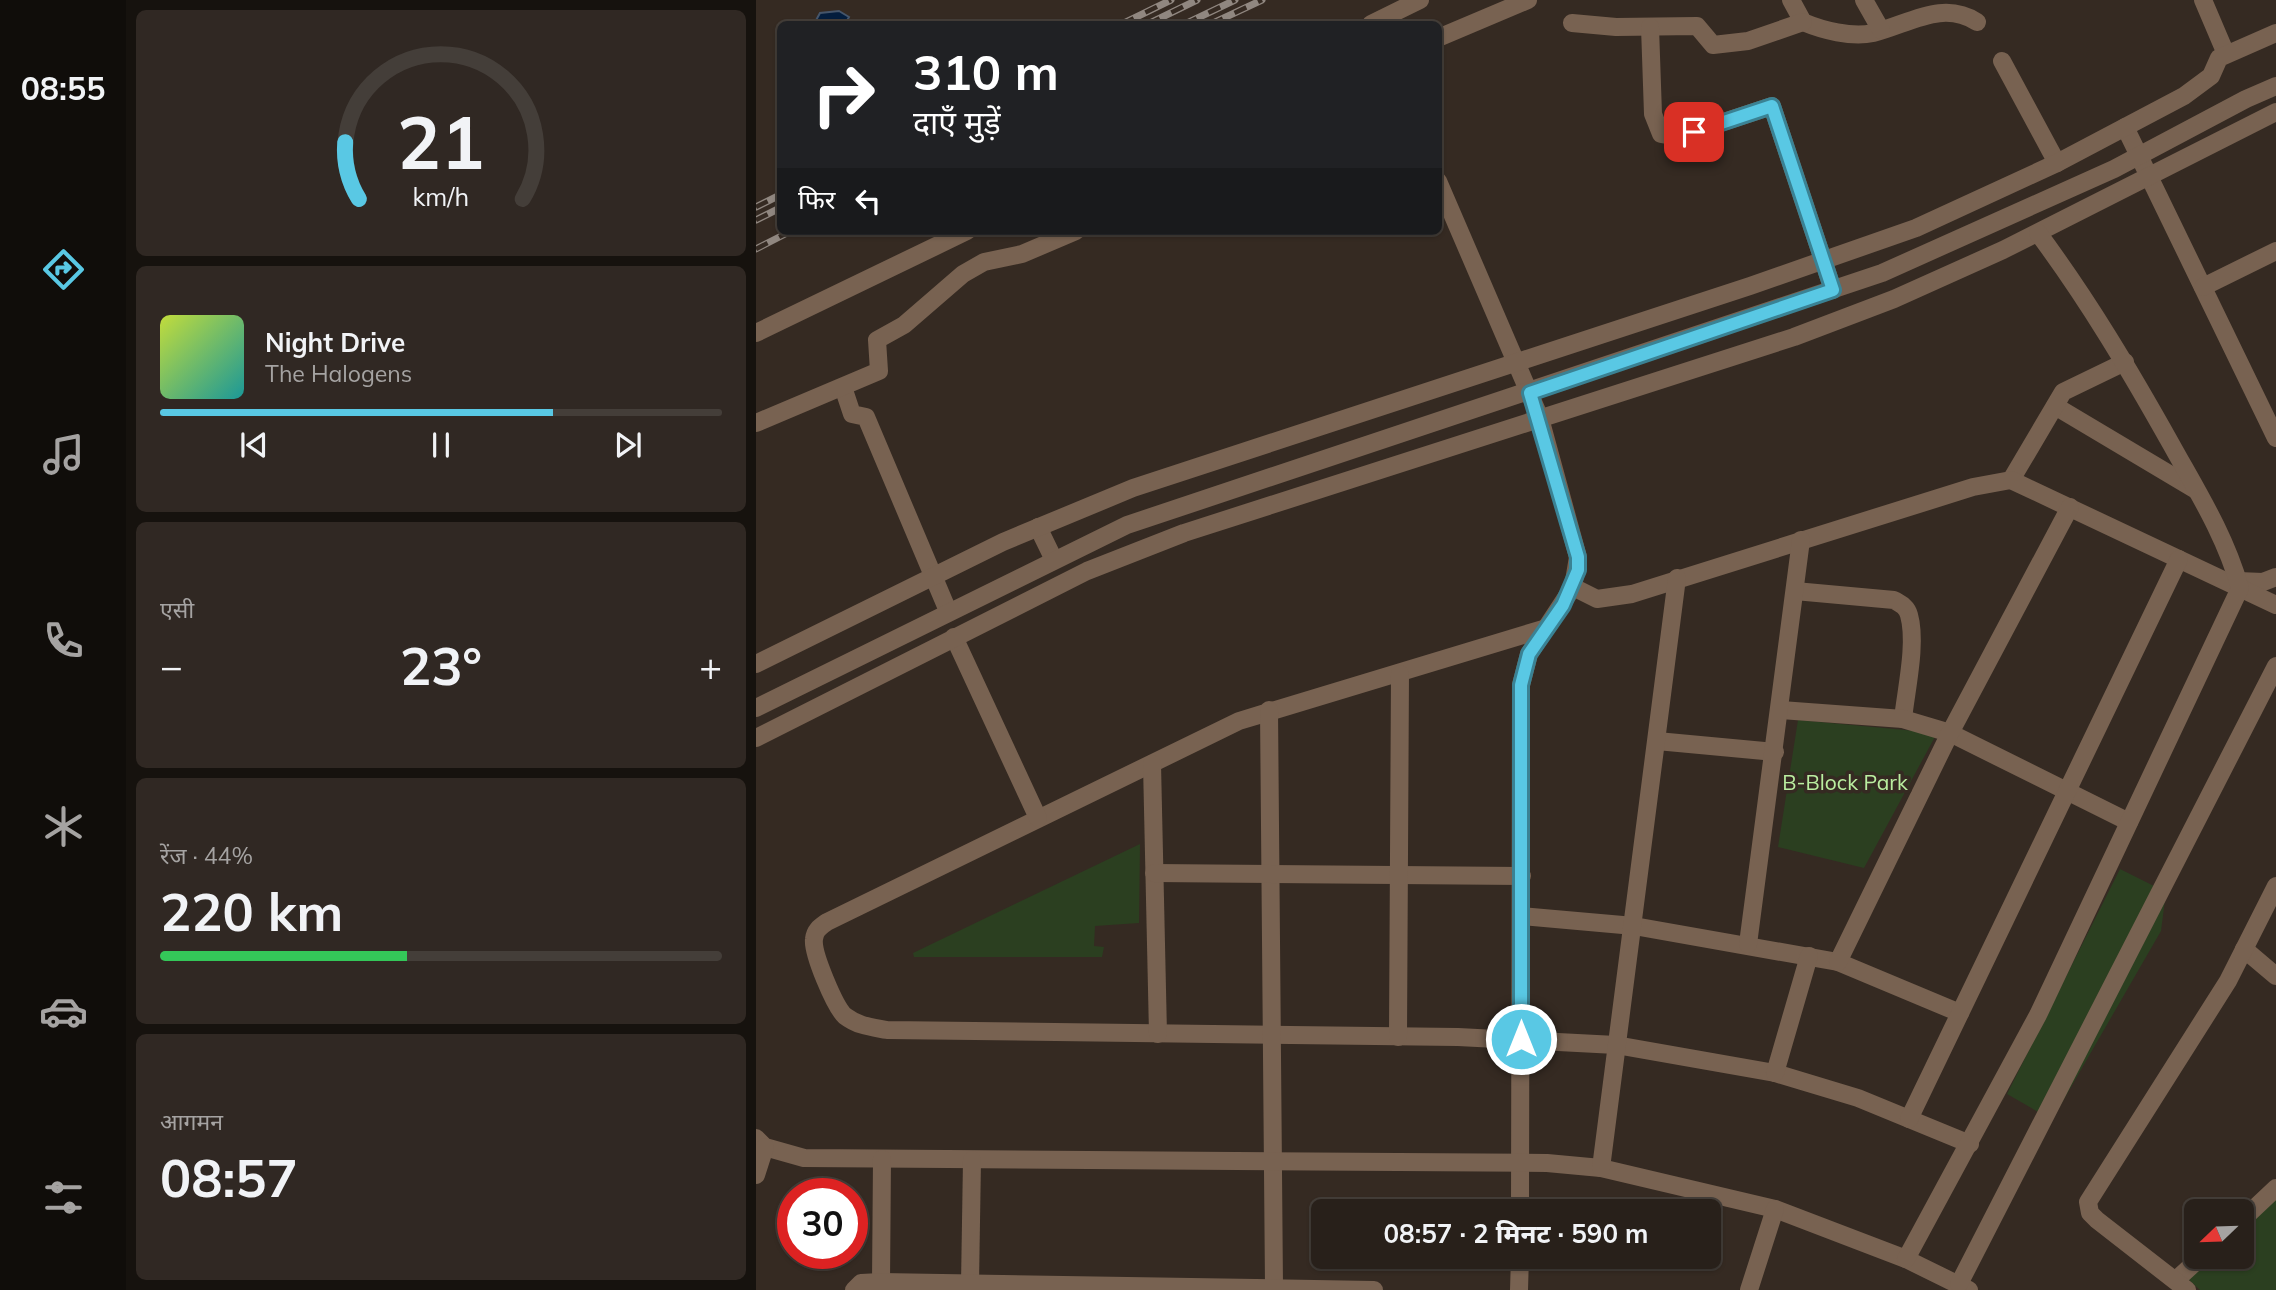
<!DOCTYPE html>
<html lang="hi">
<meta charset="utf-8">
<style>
:root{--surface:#28201a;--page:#302823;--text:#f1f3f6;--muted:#a5a3a2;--line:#443e39;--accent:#59c8e4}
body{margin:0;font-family:Mulish,"Noto Sans Devanagari",sans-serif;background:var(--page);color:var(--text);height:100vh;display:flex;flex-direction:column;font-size:26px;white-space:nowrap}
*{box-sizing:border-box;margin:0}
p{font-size:23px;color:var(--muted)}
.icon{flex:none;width:38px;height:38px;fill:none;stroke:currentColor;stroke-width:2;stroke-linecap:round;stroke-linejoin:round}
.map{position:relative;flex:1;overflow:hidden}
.details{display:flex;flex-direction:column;gap:10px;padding:10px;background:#16120e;width:630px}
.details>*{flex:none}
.hud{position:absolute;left:21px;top:21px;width:665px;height:214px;border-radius:10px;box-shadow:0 2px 5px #0004,0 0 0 2px var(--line);background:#202124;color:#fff;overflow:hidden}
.needle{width:46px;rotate:247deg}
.buttons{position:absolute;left:1428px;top:1199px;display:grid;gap:14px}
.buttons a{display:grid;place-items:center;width:70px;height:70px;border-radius:10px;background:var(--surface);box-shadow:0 2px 5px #0004,0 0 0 2px var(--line);font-size:35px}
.speed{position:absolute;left:21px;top:1178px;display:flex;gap:14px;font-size:35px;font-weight:700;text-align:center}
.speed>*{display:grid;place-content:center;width:91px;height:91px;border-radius:50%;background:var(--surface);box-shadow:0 2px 5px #0004,0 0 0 2px var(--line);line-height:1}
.speed .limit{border:10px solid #d22;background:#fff;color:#111}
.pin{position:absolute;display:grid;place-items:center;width:60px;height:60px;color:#fff;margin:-30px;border-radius:14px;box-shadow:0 4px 10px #0006}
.me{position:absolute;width:77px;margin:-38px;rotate:0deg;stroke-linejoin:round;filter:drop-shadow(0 0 5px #0008)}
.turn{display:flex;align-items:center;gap:24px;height:147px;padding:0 21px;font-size:32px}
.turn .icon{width:91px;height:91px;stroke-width:2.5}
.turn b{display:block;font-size:49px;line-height:60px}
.then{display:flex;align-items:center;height:66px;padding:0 21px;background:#0003;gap:14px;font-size:26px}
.big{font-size:52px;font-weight:700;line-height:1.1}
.details .card{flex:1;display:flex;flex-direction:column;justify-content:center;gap:10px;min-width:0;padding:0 24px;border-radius:10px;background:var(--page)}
.details .dial{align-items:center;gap:0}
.dial svg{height:182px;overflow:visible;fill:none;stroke:var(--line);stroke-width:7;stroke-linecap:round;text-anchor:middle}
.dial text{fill:var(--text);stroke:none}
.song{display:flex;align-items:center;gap:21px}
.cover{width:84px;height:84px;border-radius:10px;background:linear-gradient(135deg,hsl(70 70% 55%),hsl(180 70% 35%))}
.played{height:7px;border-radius:4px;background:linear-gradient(90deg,var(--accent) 70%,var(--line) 70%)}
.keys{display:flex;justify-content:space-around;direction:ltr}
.heat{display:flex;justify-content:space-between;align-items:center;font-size:38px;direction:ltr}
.charge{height:10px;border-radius:5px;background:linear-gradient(90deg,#34c759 44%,var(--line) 0)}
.trip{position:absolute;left:555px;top:1199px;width:410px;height:70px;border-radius:10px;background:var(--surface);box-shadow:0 2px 5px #0004,0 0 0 2px var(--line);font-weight:700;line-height:70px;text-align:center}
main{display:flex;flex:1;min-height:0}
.menu{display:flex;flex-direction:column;width:126px;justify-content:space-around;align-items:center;background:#100d0a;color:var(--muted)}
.menu .icon{width:49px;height:49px}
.menu .current{color:var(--accent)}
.menu b{font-size:32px;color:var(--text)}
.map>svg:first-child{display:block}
.green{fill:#2b3f20}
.water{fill:#031d3d;stroke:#45556a;stroke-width:2}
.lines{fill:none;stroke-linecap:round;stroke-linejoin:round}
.minor{stroke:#786251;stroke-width:18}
.rail-casing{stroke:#908780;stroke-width:7}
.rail{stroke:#352a22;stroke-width:4.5;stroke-dasharray:13;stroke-linecap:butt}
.route-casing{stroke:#3a8294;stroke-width:18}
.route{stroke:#59c8e4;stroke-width:12}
.labels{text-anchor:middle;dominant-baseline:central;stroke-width:7;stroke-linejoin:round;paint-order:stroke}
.park-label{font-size:21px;fill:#baeea0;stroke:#352a22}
</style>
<main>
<nav class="menu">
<b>08:55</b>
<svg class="icon current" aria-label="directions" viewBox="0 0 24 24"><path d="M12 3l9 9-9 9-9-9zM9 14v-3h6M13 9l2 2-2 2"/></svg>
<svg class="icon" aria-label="music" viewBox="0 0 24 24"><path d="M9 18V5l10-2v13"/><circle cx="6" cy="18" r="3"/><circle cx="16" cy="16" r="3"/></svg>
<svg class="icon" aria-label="phone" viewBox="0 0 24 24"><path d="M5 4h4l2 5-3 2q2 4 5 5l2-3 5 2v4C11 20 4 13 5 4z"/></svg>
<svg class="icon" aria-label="climate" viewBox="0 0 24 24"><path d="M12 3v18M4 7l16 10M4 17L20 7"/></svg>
<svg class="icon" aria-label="car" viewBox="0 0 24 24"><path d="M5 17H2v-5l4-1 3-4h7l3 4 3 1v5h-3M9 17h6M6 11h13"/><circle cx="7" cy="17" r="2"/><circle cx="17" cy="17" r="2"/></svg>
<svg class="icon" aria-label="filters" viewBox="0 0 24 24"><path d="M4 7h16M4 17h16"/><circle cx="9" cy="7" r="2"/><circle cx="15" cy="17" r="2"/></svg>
</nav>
<section class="details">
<div class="card dial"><svg viewBox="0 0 100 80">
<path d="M14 69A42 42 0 1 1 86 69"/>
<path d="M14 69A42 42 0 0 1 8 44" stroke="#59c8e4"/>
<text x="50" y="56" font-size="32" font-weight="700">21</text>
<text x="50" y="72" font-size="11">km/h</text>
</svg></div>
<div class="card">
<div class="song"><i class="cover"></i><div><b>Night Drive</b><p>The Halogens</p></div></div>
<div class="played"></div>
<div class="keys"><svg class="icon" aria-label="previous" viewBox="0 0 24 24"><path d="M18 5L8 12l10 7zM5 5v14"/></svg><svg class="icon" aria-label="pause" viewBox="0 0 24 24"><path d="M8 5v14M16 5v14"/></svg><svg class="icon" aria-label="next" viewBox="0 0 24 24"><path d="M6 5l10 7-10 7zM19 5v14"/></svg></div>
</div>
<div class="card"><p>एसी</p>
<div class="heat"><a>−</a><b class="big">23°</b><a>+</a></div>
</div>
<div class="card"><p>रेंज · 44%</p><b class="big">220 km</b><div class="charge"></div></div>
<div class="card"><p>आगमन</p><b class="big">08:57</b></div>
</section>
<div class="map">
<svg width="1520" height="1290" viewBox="0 0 1520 1290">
<rect width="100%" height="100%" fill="#352a22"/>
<g class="green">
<path d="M 1042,720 L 1181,733 L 1108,868 L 1022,847 Z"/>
<path d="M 384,844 L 383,923 L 339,926 L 338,946 L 348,947 L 346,957 L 158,957 L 157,953 Z"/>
<path d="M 1364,869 L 1410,892 L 1405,931 L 1296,1120 L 1251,1094 Z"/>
<path d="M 1520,1198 L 1520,1290 L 1444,1290 L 1432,1279 L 1456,1257 L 1486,1256 L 1486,1229 Z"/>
</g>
<path class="water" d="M 83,11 L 93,17 L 89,24 L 58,24 L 64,13 Z"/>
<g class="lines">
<g class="minor">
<path d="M 1035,0 L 1047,22 C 1066,30 1096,38 1117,33 C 1155,23 1187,0 1221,22"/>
<path d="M 1108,0 L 1125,30"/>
<path d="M 1447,0 L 1470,54"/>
<path d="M 816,23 L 860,27 L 941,26 L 957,45 L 992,41 L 1047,22"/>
<path d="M 615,24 L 664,0"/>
<path d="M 894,27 L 897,114 L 905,134 L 922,137 L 1016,106 L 1077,290"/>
<path d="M 682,38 L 772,0"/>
<path d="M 1246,61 L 1301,163"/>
<path d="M 1369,127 L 1520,438"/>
<path d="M 682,181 L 784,418 L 822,557 L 817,587 L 773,654 L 765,685 L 764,1211"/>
<path d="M 1447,287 L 1520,251"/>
<path d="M 0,333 L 211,231"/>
<path d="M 87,387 L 96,414 L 110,417 L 192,611"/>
<path d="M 1299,406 L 1440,490"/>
<path d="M 0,423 L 123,371 L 121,340 L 148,325 L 207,274 L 228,262 L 266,254 L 320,231"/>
<path d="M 1255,480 L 1307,392 L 1369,362"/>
<path d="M 282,527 L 298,560"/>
<path d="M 1482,581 L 1507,582 L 1520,577"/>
<path d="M 817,587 L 841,599 L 876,594 L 1217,487 L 1255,480 L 1520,605"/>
<path d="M 1039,591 L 1138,600 C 1145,604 1151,607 1153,615 C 1161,643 1150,690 1147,719"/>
<path d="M 790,628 L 483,721 L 71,922 C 64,927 59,930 58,939 C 56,953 79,1007 89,1016 C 102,1026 115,1027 131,1030 L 702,1037 L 860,1045 L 1019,1073 L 1102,1098 L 1214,1144"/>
<path d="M 198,637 L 282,818"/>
<path d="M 0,664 L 247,542 L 377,488 L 994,286 L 1160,228 L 1301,163 L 1428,96 L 1455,76 L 1463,58 L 1520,33"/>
<path d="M 0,708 L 371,525 L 1126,273 L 1358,169 L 1490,99 L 1520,86"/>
<path d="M 513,710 L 518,1287"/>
<path d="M 1025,710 L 1147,719 L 1194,733 L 1373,822"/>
<path d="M 0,738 L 331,571 L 428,533 L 1038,337 L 1138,299 L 1247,250 L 1520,112"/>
<path d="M 901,741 L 1019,752"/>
<path d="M 396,764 L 402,1034"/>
<path d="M 398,873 L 766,876"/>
<path d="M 765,916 L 878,926 L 1082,962 L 1204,1013"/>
<path d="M 992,944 L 1045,540"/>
<path d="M 1488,949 L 1520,976"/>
<path d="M 1082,962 L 1194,733 L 1314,507"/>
<path d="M 642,1037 L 644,674"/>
<path d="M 1019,1073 L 1053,956"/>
<path d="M 1153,1119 L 1423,559"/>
<path d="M 0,1138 L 9,1147 L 48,1158 L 791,1163 L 845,1168 L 1019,1209 L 1150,1259 L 1213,1290"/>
<path d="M 845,1168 L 921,578"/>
<path d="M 0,1175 L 9,1147"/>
<path d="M 1486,1220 L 1520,1188"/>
<path d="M 1150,1259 L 1282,1015 L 1484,588 C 1469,535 1441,491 1415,444 C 1374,371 1332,300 1282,233"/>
<path d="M 1420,1280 L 1446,1256"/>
<path d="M 125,1282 L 126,1159"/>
<path d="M 214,1284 L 216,1160"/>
<path d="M 1203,1284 L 1520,666"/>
<path d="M 98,1290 L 105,1283 L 125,1282 L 618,1290"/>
<path d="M 763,1290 L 764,1256"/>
<path d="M 993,1290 L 1019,1209"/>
<path d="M 1431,1290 L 1341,1220 L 1334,1213 L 1332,1202 L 1472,981 L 1520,886"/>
</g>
<g class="rail-casing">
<g id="rail">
<path d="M 366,24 L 415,0"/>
<path d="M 392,24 L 441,0"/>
<path d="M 429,24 L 479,0"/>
<path d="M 455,24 L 506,0"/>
<path d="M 0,207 L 24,195"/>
<path d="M 0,220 L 24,208"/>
<path d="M 0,249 L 35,231"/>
</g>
</g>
<use href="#rail" class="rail"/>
</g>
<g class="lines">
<g class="route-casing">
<path id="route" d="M 765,1039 L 765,685 L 773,654 L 807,605 L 822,570 L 822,557 L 774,393 L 1077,290 L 1016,106 L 938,132"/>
</g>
<use href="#route" class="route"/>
</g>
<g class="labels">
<g class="park-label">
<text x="1089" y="782">B-Block Park</text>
</g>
</g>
</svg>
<div class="buttons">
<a><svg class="needle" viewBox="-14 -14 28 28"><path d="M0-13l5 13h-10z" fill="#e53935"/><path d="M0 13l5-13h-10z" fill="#a5a3a2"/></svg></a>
</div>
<div class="speed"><div class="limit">30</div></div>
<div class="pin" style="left:938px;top:132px;background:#d93025"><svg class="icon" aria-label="arrive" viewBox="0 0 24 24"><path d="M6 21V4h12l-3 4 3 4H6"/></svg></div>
<svg class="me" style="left:765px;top:1039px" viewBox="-20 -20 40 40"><circle r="17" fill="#59c8e4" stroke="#fff" stroke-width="3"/><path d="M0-11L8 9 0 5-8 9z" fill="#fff"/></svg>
<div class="trip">08:57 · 2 मिनट · 590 m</div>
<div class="hud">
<div class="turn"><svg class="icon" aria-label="right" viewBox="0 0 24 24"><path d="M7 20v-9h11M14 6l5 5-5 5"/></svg><div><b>310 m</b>दाएँ मुड़ें</div></div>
<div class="then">फिर<svg class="icon" aria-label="left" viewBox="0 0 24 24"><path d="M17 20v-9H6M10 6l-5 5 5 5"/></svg></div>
</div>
</div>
</main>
